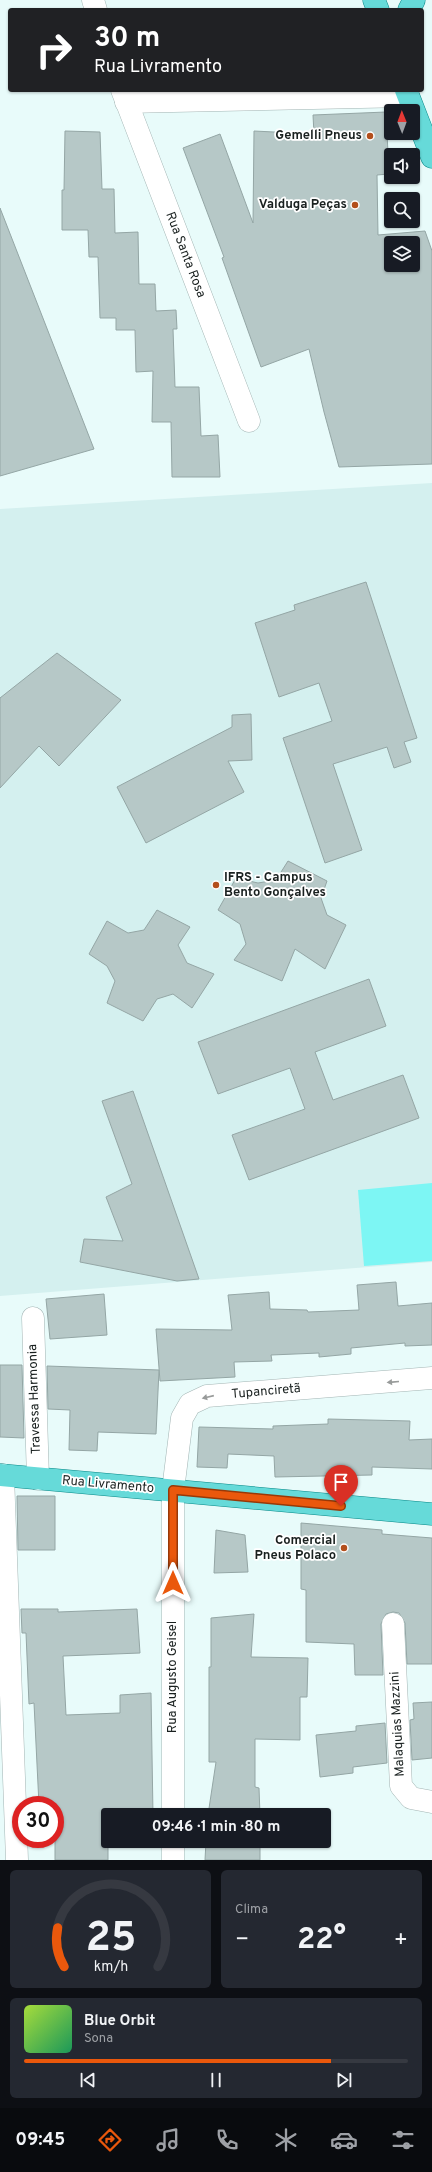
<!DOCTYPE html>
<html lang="pt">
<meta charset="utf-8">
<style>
:root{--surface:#171b24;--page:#242831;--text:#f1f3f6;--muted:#9ea1a6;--line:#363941;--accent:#ea580c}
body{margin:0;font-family:Overpass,sans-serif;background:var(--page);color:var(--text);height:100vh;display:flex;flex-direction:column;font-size:15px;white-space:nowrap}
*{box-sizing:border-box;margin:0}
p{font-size:13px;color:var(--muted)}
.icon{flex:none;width:22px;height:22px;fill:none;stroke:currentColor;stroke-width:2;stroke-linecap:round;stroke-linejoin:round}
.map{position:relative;height:1860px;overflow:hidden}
.side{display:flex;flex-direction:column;gap:10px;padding:10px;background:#0d0f14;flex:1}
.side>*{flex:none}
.hud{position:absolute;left:8px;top:8px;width:416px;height:84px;border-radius:4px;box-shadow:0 1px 3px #0004;background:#202124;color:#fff;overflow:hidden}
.needle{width:26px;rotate:359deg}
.tools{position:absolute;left:384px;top:104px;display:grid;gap:8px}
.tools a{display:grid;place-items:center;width:36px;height:36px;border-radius:4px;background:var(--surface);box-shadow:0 1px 3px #0004;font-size:20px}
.speed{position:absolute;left:12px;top:1796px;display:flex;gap:8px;font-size:20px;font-weight:700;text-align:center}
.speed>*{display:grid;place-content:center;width:52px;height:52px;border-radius:50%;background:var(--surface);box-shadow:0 1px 3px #0004;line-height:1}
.speed .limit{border:6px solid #d22;background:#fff;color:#111}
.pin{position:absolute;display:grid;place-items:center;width:34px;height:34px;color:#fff;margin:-41px -17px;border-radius:50% 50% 50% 0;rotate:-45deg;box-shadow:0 0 4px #0007}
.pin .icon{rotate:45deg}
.me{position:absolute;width:44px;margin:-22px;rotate:0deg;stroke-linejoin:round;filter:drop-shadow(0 0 3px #0008)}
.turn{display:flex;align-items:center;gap:14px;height:84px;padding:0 20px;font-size:18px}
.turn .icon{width:52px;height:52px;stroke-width:2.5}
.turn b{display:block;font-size:28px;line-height:34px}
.big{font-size:30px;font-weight:700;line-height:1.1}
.side .widget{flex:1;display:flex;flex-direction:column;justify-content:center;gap:6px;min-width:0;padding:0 14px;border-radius:6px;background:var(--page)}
.side .dial{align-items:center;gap:0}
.dial svg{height:104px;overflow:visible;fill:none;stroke:var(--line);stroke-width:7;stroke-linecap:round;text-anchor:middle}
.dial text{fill:var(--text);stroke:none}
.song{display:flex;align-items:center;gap:12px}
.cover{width:48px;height:48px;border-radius:6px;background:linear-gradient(135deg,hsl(80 70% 55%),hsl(150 70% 35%))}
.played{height:4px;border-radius:2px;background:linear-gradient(90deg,var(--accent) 80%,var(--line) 80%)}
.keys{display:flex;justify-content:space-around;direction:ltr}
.heat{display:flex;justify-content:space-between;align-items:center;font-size:22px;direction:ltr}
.side .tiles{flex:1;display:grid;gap:10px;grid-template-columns:1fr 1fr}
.widget:last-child{grid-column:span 2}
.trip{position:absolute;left:101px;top:1808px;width:230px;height:40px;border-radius:4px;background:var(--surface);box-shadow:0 1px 3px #0004;font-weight:700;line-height:40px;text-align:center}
.menu{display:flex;height:64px;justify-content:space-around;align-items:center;background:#090b0e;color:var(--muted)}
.menu .icon{width:28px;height:28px}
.menu .current{color:var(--accent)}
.menu b{font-size:18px;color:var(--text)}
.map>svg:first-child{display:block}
.built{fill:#d4f0ef}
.green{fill:#7df6f4}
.building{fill:#b6c8c7;stroke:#94a6a5;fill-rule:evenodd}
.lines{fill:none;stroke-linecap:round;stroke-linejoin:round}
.minor-casing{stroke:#a3b5b4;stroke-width:23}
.major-casing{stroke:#098988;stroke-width:23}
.minor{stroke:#fff;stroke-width:22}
.major{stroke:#66dad9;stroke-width:22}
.oneway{fill:#989b9a}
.route-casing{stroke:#983908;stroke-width:10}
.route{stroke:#ea580c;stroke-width:7}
.poi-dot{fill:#b34f1c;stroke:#fff;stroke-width:1.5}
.labels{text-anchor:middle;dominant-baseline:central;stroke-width:3.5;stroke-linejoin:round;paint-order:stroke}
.poi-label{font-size:13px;font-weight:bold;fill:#19201f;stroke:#fff;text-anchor:end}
.street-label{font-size:13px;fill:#19201f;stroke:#fff}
</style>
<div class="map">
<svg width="432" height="1860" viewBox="0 0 432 1860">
<rect width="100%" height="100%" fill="#e8fbfa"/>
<path class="built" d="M 432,483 L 432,1262 L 0,1296 L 0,509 Z"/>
<path class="green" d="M 432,1183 L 432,1261 L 364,1266 L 358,1190 Z"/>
<g class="building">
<path d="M 386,112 L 389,174 L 377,175 L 378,235 L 425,231 L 432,251 L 432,464 L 339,467 L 324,412 L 309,349 L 261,367 L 222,258 L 224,257 L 183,148 L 220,134 L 253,223 L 254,131 L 314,134 L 313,115 ZM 391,243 L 413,243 L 413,265 L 391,265 Z"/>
<path d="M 65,131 L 100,132 L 102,189 L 114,189 L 115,233 L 138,232 L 139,284 L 155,284 L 156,311 L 176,310 L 177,329 L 173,329 L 175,387 L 199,387 L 201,436 L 218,435 L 220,477 L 172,477 L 171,422 L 152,422 L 153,371 L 136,372 L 135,330 L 116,330 L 116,318 L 100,318 L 98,257 L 89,257 L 88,230 L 62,230 L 62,190 L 64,190 Z"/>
<path d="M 0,208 L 94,449 L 0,476 Z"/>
<path d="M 366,582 L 417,738 L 404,742 L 411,762 L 394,768 L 387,747 L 333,764 L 362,850 L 325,863 L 283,738 L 332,721 L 319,683 L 279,697 L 255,623 L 295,610 L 294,605 Z"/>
<path d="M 57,653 L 121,700 L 59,766 L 39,746 L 0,788 L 0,698 Z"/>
<path d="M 251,714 L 252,760 L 228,761 L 244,792 L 146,843 L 117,787 L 232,727 L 232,715 Z"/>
<path d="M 288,861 L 327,881 L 321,898 L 327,915 L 346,925 L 325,969 L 295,949 L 282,981 L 234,960 L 246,944 L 240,924 L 218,910 L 236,878 L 258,883 L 276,880 Z"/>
<path d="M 157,910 L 190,927 L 178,945 L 187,963 L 214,974 L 192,1008 L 173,994 L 157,999 L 143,1021 L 107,1003 L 115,981 L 107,966 L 89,954 L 107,921 L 128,933 L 144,930 Z"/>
<path d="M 369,979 L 386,1026 L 315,1052 L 333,1100 L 403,1075 L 419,1118 L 249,1180 L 232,1135 L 305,1109 L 290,1068 L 218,1094 L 198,1042 Z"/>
<path d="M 133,1091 L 199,1279 L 177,1281 L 80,1262 L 84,1239 L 123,1241 L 106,1197 L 132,1184 L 102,1101 Z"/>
<path d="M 396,1282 L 398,1306 L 432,1303 L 432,1345 L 405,1346 L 405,1343 L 351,1348 L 351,1354 L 319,1357 L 319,1353 L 271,1355 L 272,1361 L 234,1362 L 235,1377 L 160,1381 L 156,1329 L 232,1330 L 228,1295 L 269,1292 L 270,1309 L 307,1310 L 308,1312 L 359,1310 L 357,1285 Z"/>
<path d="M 104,1294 L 107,1335 L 50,1339 L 46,1299 Z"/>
<path d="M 0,1365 L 22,1365 L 24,1438 L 0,1437 Z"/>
<path d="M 47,1366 L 159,1370 L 156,1434 L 98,1432 L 97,1451 L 69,1450 L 70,1410 L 48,1409 Z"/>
<path d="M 328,1419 L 410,1421 L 409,1440 L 432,1439 L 432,1469 L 372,1467 L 372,1475 L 275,1477 L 274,1456 L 228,1454 L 227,1468 L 197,1467 L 199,1427 L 273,1429 L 273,1426 L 328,1424 Z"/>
<path d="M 17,1496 L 55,1496 L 55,1550 L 18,1550 Z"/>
<path d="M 301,1523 L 382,1530 L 382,1534 L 432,1538 L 432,1664 L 407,1664 L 405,1623 L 399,1613 L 393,1612 L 386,1614 L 381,1624 L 383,1675 L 355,1675 L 354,1644 L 306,1642 L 306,1590 L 301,1589 Z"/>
<path d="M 216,1530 L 245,1535 L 248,1572 L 214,1573 Z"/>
<path d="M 21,1609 L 58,1609 L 58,1612 L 137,1609 L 140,1653 L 63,1656 L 66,1715 L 120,1713 L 120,1695 L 151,1693 L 153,1815 L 108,1815 L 108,1860 L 55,1860 L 55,1805 L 39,1805 L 34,1703 L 29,1704 L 26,1633 L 22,1633 Z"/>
<path d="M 254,1614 L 251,1657 L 308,1658 L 307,1697 L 300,1697 L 300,1740 L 255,1739 L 255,1787 L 259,1788 L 260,1815 L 208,1815 L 216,1762 L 209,1762 L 209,1667 L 211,1667 L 211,1618 Z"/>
<path d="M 432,1702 L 432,1758 L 412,1760 L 410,1720 L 414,1719 L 413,1703 Z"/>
<path d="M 385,1723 L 387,1763 L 353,1767 L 353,1773 L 320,1777 L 316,1735 L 356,1731 L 356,1726 Z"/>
<path d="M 206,1841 L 260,1841 L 260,1860 L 205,1860 Z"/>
</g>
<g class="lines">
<g class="minor-casing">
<g id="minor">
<path d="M 93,0 L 96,10"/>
<path d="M 122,90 L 249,421"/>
<path d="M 126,102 L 408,96"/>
<path d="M 33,1318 L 38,1479"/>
<path d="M 3,1475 L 17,1860"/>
<path d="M 393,1624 L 401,1786 L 411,1798 L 432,1802"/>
<path d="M 173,1815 L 173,1490 L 182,1418 L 190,1404 L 207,1396 L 432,1378"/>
<path d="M 173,1860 L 173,1841"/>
</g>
</g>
<g class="major-casing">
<g id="major">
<path d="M 374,0 L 378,10"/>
<path d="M 409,10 L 414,0"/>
<path d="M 406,90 L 432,157"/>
<path d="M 0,1475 L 432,1514"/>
</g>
</g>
<use href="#minor" class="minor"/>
<use href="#major" class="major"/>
</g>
<defs><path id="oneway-solid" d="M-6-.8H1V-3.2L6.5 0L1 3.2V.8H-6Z"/></defs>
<g class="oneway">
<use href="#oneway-solid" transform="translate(393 1382) rotate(175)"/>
<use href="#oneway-solid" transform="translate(208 1397) rotate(167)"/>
</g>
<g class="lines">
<g class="route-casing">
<path id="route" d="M 173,1583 L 173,1490 L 341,1506"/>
</g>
<use href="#route" class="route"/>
</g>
<g class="poi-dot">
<circle cx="370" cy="136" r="4"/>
<circle cx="355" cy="205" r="4"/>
<circle cx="216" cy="885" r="4"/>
<circle cx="344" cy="1548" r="4"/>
</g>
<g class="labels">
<g class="poi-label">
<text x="362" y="136">Gemelli Pneus</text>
<text x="347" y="205">Valduga Peças</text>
<text x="224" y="878" text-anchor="start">IFRS - Campus<tspan x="224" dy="15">Bento Gonçalves</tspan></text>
<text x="336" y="1541">Comercial<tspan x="336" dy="15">Pneus Polaco</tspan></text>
</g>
<g class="street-label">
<text transform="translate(185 255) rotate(69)">Rua Santa Rosa</text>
<text transform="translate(266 1392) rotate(-5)">Tupanciretã</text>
<text transform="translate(35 1399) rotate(-92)">Travessa Harmonia</text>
<text transform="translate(108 1485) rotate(5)">Rua Livramento</text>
<text transform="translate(173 1677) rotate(-90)">Rua Augusto Geisel</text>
<text transform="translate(398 1724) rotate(-93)">Malaquias Mazzini</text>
</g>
</g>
</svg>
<div class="tools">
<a><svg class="needle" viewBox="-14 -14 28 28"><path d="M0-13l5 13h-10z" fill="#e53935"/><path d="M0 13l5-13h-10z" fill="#9ea1a6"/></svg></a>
<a><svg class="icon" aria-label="sound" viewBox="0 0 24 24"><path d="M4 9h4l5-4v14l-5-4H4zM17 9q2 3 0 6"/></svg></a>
<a><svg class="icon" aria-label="search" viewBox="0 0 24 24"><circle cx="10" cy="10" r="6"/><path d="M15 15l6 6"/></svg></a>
<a><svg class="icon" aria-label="layers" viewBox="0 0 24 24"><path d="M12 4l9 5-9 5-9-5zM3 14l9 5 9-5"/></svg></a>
</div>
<div class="speed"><div class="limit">30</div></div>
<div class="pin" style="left:341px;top:1506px;background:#d93025"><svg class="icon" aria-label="arrive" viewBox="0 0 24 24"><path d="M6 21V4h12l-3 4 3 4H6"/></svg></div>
<svg class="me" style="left:173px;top:1583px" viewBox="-20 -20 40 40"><path d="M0-17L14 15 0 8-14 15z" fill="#ea580c" stroke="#fff" stroke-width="4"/></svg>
<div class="trip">09:46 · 1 min · 80 m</div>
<div class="hud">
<div class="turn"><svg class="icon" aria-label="right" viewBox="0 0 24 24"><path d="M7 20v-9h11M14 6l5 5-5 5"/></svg><div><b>30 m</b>Rua Livramento</div></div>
</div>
</div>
<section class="side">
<div class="tiles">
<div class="widget dial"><svg viewBox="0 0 100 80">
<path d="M14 69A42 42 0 1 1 86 69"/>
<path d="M14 69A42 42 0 0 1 9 39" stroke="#ea580c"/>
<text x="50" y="56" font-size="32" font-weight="700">25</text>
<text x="50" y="72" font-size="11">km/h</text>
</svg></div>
<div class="widget"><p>Clima</p>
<div class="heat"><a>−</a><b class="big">22°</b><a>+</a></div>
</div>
<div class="widget">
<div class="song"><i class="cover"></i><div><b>Blue Orbit</b><p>Sona</p></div></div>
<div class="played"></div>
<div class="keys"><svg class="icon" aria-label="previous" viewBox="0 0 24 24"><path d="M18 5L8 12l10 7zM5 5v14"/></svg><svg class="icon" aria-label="pause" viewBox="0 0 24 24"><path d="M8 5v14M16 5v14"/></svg><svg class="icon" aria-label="next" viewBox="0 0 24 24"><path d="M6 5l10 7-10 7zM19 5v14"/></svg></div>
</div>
</div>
</section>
<nav class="menu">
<b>09:45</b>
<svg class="icon current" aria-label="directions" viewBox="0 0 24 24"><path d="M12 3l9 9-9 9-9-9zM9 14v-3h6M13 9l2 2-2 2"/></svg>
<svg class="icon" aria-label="music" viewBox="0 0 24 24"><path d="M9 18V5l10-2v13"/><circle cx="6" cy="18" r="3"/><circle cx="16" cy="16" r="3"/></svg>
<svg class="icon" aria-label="phone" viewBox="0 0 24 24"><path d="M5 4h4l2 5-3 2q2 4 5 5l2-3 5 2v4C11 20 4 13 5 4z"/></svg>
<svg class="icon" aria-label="climate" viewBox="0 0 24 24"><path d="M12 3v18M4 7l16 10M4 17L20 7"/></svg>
<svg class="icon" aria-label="car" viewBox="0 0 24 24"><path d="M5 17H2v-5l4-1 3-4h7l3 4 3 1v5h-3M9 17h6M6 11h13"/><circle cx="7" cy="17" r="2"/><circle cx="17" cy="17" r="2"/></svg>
<svg class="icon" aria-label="filters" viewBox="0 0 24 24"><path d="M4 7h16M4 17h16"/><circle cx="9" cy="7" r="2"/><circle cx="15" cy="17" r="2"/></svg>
</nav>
